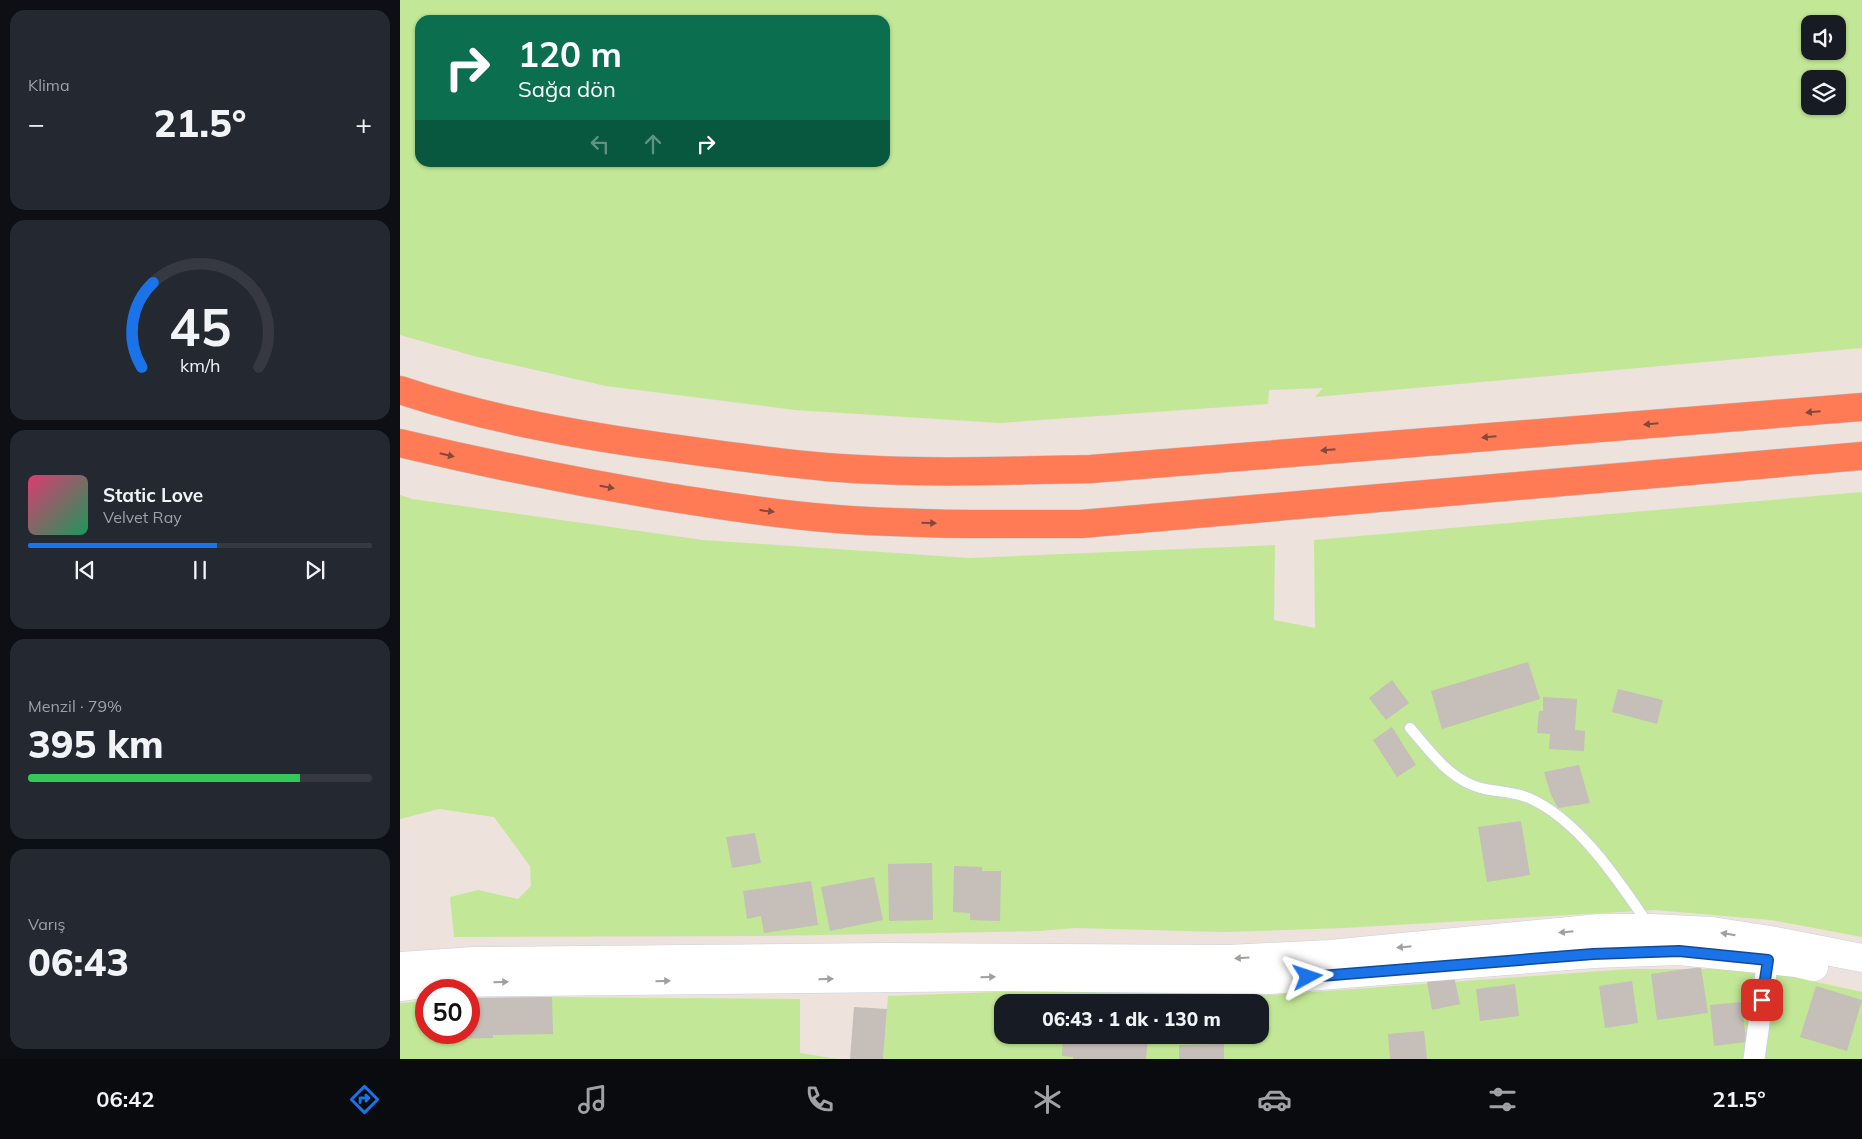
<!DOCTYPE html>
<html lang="tr">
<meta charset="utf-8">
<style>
:root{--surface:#171b24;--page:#242831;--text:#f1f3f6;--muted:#9ea1a6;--line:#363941;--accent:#1a73e8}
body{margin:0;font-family:Mulish,sans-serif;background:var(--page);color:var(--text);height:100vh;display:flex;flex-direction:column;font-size:19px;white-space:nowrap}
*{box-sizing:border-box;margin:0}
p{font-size:16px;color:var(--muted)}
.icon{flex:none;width:28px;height:28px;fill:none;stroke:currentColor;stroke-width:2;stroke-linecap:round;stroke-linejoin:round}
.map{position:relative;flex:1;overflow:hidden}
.details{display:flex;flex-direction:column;gap:10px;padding:10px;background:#0d0f14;width:400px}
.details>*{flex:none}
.guide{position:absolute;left:15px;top:15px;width:475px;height:152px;border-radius:15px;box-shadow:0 1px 4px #0004;background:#0b6e4f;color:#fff;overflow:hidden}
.tools{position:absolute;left:1401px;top:15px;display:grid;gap:10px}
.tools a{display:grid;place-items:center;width:45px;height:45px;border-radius:10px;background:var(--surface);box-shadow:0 1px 4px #0004;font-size:25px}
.speed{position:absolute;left:15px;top:979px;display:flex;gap:10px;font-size:25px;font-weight:700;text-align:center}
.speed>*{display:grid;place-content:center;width:65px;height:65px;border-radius:50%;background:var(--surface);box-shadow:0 1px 4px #0004;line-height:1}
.speed .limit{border:8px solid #d22;background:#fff;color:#111}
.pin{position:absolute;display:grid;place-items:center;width:42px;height:42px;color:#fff;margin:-21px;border-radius:10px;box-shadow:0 2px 8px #0006}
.me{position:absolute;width:55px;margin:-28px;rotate:85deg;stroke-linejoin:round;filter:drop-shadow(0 0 4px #0008)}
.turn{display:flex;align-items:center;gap:18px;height:105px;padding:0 20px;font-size:22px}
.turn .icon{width:65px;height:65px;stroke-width:2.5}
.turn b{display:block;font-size:35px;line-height:42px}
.lanes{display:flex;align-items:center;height:48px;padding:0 20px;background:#0003;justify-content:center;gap:25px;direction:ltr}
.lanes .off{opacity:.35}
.big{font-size:38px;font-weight:800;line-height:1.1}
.details .widget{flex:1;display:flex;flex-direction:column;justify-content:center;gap:8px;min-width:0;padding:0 18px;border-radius:15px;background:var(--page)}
.details .dial{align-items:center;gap:0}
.dial svg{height:130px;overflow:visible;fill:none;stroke:var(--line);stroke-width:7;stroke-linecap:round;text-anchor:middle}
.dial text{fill:var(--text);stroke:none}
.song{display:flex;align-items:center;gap:15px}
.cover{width:60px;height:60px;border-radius:8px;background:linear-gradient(135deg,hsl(340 70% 55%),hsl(150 70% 35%))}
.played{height:5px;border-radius:2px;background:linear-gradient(90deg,var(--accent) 55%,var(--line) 55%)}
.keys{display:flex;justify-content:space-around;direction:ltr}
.heat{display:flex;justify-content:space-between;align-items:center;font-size:28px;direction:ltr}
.charge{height:8px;border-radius:4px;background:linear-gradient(90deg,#34c759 79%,var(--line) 0)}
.trip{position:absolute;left:594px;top:994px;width:275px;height:50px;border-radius:15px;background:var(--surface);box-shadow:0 1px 4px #0004;font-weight:800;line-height:50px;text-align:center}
.tabs{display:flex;height:80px;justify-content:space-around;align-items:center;background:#090b0e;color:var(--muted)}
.tabs .icon{width:35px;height:35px}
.tabs .active{color:var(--accent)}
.tabs b{font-size:22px;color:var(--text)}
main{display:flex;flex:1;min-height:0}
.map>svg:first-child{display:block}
.green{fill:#c2e796;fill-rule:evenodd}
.building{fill:#c6beb8}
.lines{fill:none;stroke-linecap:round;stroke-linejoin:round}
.service-casing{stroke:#cad2dd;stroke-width:12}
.minor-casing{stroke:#cad2dd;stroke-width:23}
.secondary-casing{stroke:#cad2dd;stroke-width:29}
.motorway-casing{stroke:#c4c4c4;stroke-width:29}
.service{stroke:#fff;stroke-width:10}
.minor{stroke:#fff;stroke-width:21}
.secondary{stroke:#fff;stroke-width:28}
.motorway{stroke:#ff7b56;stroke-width:28}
.oneway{fill:#804b3c}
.oneway2{fill:#a0a0a0}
.route-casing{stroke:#114b97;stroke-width:12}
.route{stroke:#1a73e8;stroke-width:9}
</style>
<main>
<section class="details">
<div class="widget"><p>Klima</p>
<div class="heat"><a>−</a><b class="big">21.5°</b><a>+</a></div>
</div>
<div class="widget dial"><svg viewBox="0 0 100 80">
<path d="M14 69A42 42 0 1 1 86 69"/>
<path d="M14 69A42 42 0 0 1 21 17" stroke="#1a73e8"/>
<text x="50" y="56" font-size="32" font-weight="700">45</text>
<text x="50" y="72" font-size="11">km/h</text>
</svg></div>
<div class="widget">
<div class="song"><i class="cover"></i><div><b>Static Love</b><p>Velvet Ray</p></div></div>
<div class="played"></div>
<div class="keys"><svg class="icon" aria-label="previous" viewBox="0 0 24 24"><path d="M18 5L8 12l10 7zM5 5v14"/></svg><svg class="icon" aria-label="pause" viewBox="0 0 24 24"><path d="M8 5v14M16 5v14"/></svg><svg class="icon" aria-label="next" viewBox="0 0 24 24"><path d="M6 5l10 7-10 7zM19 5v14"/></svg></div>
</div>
<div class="widget"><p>Menzil · 79%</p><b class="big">395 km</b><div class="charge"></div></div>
<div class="widget"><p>Varış</p><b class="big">06:43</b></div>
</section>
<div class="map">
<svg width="1462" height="1059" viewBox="0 0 1462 1059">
<rect width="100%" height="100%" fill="#ede2dc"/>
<g class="green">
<path d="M 0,0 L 1462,0 L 1462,348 L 915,397 L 923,388 L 869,390 L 868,404 L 600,423 L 395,410 L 206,386 L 74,356 L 0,335 ZM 20,20 L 485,20 L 485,162 L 20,162 ZM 1410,24 L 1438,24 L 1438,51 L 1410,51 ZM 1410,79 L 1438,79 L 1438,106 L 1410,106 Z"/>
<path d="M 1462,492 L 1462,937 L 1371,920 L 1255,910 L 943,928 L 824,932 L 676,928 L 639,931 L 364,936 L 54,937 L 50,897 L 78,890 L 118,899 L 131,886 L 130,866 L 94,817 L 39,809 L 0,819 L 0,495 L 12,499 L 303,540 L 569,558 L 875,545 L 874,620 L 915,628 L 914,540 Z"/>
<path d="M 1229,969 L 1344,969 L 1389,976 L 1462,992 L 1462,1059 L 483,1059 L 488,996 L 653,990 L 871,995 ZM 602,1002 L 860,1002 L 860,1035 L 602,1035 Z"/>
<path d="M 152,997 L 400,999 L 400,1053 L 438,1059 L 0,1059 L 0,1003 L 26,1001 L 26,1032 L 69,1032 L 69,998 Z"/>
</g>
<g class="building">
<path d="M 1128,662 L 1140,699 L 1042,729 L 1031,691 Z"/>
<path d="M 992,680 L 1009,703 L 986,720 L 969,698 Z"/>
<path d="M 1218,689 L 1263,700 L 1257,724 L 1212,712 Z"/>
<path d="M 1143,697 L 1177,699 L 1175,730 L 1185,731 L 1184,751 L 1149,749 L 1150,734 L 1137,733 L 1139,711 L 1143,711 Z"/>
<path d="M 992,727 L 1016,765 L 997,777 L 973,740 Z"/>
<path d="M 1179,765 L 1190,803 L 1158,808 L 1151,795 L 1144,772 Z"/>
<path d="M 1121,821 L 1130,875 L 1087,882 L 1078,827 Z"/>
<path d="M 355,833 L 361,863 L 332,868 L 326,837 Z"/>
<path d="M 532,863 L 533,920 L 489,921 L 488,864 Z"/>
<path d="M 554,866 L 582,867 L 582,871 L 601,871 L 600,921 L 570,920 L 570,913 L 553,912 Z"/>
<path d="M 474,877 L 483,920 L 430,931 L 421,887 Z"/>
<path d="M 411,881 L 418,925 L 364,933 L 361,916 L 347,919 L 343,891 Z"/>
<path d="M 1301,967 L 1308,1013 L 1257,1020 L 1251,974 Z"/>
<path d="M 1054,976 L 1060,1004 L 1032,1010 L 1027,982 Z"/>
<path d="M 1232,981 L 1238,1023 L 1205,1028 L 1199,986 Z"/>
<path d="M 1115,984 L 1119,1016 L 1080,1021 L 1076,989 Z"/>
<path d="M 1416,986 L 1462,1000 L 1447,1051 L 1400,1037 Z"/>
<path d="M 152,997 L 153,1034 L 93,1035 L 93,1038 L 51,1039 L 51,1032 L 69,1032 L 69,998 Z"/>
<path d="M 1342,1002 L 1346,1042 L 1314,1046 L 1310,1005 Z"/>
<path d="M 454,1007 L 487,1009 L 483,1059 L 450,1059 Z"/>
<path d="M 1024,1031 L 1027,1059 L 990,1059 L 988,1034 Z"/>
<path d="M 663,1035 L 748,1035 L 746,1059 L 673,1059 L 673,1057 L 662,1056 Z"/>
<path d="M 824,1044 L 824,1059 L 779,1059 L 779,1045 Z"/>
</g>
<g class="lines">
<g class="service-casing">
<path id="service" d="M 1010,728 C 1031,752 1051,782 1085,789 C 1100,792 1115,792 1129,798 C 1179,820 1218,880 1248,924"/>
</g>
<g class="minor-casing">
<path id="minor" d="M 1354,1059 L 1370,945"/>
</g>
<g class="secondary-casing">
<g id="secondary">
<path d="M 0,966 L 74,961 L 485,957 L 829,959 L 930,954 L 1200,928 L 1250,928 L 1312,931 L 1370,940 L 1462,958"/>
<path d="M 0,987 L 31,983 L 597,977 L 870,980 L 1193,954 L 1279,951 L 1397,963 L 1414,967"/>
</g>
</g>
<g class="motorway-casing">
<g id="motorway">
<path d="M 0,390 C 83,418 171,434 258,446 C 314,454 370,462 426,467 C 514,474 603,471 691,469 L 1462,407"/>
<path d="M 0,443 C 88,464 177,482 267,497 C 319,505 371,514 424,518 C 509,525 595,524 681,524 L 1462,456"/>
</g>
</g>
<use href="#service" class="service"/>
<use href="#minor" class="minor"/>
<use href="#secondary" class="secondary"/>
<use href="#motorway" class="motorway"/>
</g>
<defs><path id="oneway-solid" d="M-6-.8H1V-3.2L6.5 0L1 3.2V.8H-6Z" transform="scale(1.25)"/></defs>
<g class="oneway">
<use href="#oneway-solid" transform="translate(1413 412) rotate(175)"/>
<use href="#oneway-solid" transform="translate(1251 424) rotate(175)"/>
<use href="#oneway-solid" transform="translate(1089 437) rotate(175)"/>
<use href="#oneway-solid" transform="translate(928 450) rotate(175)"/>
<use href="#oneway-solid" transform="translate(47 455) rotate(13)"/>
<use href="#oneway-solid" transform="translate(207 487) rotate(10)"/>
<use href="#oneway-solid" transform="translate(367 511) rotate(7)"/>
<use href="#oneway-solid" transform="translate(529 523) rotate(2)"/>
</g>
<g class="oneway2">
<use href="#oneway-solid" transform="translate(1166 932) rotate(174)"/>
<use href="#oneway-solid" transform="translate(1328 934) rotate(-171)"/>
<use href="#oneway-solid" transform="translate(1004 947) rotate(174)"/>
<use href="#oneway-solid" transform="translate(842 958) rotate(177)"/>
<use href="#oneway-solid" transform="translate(588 977) rotate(-1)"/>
<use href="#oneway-solid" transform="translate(426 979) rotate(-1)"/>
<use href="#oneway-solid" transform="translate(263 981) rotate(-1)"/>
<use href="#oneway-solid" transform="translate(101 982) rotate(-1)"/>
</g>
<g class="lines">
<g class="route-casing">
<path id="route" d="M 908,977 L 1193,954 L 1279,951 L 1368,960 L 1362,1000"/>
</g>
<use href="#route" class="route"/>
</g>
</svg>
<div class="tools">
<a><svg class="icon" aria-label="sound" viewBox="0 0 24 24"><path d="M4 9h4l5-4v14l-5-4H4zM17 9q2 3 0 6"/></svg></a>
<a><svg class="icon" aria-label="layers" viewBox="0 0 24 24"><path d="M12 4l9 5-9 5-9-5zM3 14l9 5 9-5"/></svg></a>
</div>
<div class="speed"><div class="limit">50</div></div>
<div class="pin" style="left:1362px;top:1000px;background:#d93025"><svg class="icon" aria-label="arrive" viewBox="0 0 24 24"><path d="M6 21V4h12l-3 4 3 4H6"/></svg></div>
<svg class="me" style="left:908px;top:977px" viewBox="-20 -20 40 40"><path d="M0-17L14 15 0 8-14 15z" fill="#1a73e8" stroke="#fff" stroke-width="4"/></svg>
<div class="trip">06:43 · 1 dk · 130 m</div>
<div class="guide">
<div class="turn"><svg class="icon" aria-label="right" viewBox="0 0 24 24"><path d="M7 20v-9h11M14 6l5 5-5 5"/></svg><div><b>120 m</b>Sağa dön</div></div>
<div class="lanes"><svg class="icon off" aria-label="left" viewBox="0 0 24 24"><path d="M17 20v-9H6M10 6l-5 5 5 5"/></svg><svg class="icon off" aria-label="ahead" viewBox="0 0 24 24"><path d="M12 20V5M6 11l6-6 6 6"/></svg><svg class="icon" aria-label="right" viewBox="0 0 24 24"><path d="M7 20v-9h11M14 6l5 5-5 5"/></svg></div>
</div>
</div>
</main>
<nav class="tabs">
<b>06:42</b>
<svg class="icon active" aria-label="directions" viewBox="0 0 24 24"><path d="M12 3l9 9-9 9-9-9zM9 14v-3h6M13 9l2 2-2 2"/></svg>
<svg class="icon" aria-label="music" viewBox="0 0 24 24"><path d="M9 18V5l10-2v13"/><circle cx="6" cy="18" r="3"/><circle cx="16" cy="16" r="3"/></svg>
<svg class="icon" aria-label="phone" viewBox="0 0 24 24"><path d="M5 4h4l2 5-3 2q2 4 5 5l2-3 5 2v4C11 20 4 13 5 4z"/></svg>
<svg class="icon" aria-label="climate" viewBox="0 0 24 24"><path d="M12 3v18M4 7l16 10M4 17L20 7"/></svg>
<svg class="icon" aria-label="car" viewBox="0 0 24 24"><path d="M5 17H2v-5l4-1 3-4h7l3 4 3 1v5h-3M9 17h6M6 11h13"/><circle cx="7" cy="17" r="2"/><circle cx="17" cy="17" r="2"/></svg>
<svg class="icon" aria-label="filters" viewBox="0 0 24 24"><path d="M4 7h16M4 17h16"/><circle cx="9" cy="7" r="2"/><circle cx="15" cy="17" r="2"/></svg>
<b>21.5°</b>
</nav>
